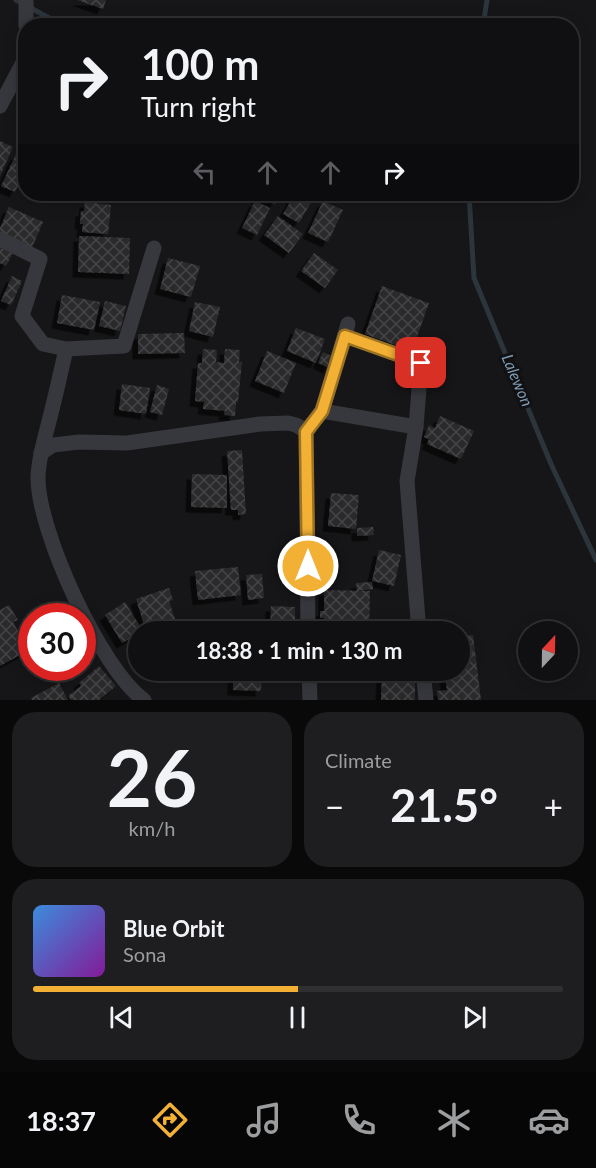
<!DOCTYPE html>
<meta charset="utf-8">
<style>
:root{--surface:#101012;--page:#1e1e20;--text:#f1f3f6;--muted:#9c9d9f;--line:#303032;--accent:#f2b134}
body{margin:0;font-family:Lato,sans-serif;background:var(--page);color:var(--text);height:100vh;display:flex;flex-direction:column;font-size:22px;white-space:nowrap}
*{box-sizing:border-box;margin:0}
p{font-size:20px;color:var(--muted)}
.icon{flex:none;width:33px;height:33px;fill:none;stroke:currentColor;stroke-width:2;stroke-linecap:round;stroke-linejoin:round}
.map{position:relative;height:700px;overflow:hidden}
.drawer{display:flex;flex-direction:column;gap:12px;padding:12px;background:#09090a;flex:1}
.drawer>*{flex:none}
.guide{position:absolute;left:18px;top:18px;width:561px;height:183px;border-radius:24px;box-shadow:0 3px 15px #0003,0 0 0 2px var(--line);background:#101012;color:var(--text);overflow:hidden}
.needle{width:39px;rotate:22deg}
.buttons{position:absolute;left:518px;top:621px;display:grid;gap:12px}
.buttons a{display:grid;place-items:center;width:60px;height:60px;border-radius:50%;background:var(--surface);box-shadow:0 3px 15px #0003,0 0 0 2px var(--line);font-size:30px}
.speed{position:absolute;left:18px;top:603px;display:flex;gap:12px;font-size:30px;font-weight:700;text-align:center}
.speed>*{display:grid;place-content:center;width:78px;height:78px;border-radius:50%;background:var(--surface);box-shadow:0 3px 15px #0003,0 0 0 2px var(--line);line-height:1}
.speed .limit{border:9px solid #d22;background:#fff;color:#111}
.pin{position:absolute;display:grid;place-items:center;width:51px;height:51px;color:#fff;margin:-26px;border-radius:12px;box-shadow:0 3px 9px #0006}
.me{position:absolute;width:66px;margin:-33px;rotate:0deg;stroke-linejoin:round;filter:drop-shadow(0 0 4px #0008)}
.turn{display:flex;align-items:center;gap:21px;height:126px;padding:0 24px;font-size:27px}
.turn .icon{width:78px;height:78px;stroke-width:2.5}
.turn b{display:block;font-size:42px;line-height:51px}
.lanes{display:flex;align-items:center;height:57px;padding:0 24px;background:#0003;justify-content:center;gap:30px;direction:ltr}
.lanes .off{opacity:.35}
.big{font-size:45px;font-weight:700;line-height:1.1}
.drawer .card{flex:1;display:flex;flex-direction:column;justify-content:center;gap:9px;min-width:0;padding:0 21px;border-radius:24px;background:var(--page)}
.drawer .dial{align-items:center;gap:0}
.dial b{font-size:78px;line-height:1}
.song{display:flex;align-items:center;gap:18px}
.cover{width:72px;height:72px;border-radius:9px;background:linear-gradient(135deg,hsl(210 70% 55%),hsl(290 70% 35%))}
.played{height:6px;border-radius:3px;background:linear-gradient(90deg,var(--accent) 50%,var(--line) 50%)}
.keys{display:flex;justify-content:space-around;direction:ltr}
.heat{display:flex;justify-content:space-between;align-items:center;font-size:33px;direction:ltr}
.drawer .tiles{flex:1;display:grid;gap:12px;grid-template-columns:1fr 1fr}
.card:last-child{grid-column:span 2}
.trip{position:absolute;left:128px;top:621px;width:342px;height:60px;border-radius:30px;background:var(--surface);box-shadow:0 3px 15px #0003,0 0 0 2px var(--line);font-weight:700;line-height:60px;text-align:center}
.menu{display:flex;height:96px;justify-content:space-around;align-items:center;background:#060607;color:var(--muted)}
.menu .icon{width:42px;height:42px}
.menu .selected{color:var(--accent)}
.menu b{font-size:27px;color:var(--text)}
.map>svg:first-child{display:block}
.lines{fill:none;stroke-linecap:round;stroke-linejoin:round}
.stream{stroke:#2c353c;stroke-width:5}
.building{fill:url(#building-cross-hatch);filter:url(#shadow)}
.minor{stroke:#37383d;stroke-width:15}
.route-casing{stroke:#9d7322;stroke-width:15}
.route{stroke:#f2b134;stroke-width:10}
.labels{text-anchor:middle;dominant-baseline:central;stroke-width:6;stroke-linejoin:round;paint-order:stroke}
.water-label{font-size:16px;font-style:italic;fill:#7f9bb3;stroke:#111113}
</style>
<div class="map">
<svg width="596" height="700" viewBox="0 0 596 700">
<defs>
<pattern id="building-cross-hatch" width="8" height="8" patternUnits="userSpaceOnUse" patternTransform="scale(1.5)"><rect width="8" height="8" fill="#29292c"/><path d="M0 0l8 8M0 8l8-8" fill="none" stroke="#454548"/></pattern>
<filter id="shadow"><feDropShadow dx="-5.5" dy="5.5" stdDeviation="0" flood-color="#0009"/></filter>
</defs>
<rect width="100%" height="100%" fill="#161618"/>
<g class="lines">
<g class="stream">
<path d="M 16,0 L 64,26"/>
<path d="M 483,26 L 487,0"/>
<path d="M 469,194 L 474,278 L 551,464 L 596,560"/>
</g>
</g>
<g class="building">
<path d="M 77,0 L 106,0 L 103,9 Z"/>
<path d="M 0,141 L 13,147 L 0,176 Z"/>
<path d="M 16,154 L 26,158 L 26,170 L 15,192 L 1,186 Z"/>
<path d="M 258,194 L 279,194 L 275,204 L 256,198 Z"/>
<path d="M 295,194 L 316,194 L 299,223 L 283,214 Z"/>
<path d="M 255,201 L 270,208 L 257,235 L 242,228 Z"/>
<path d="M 323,201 L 343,210 L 328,242 L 308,233 Z"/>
<path d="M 85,202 L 111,205 L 108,234 L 82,232 L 83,224 L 80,224 L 81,211 L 84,211 Z"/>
<path d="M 9,207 L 43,222 L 32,248 L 0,234 L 0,228 Z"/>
<path d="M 278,216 L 303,234 L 289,253 L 264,235 Z"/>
<path d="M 79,236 L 130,238 L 129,274 L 78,272 Z"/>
<path d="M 0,242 L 15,249 L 6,266 L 0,263 Z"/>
<path d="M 314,253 L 338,270 L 325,288 L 301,271 Z"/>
<path d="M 168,258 L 200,266 L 191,297 L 160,289 Z"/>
<path d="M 12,276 L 22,281 L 11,305 L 1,301 Z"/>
<path d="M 382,286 L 429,303 L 412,351 L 365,334 Z"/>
<path d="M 62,295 L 100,302 L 94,330 L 57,323 Z"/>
<path d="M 105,301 L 126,306 L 120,331 L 99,326 Z"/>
<path d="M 195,302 L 220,307 L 213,337 L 189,331 Z"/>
<path d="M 296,328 L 325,339 L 316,363 L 287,351 Z"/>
<path d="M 184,333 L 185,353 L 138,354 L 138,334 Z"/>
<path d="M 203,349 L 217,350 L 216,362 L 224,363 L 225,349 L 240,350 L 239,362 L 242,362 L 238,402 L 236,402 L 235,416 L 224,415 L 225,411 L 203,409 L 204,402 L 195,401 L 198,363 L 202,363 Z"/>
<path d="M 267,351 L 296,363 L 284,393 L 255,381 Z"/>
<path d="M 323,352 L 334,357 L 329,368 L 318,363 Z"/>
<path d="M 122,384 L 150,388 L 146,414 L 119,410 Z"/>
<path d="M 157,385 L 169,389 L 162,415 L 150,412 Z"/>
<path d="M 440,416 L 474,431 L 461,459 L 427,444 L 429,439 L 424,437 L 429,425 L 435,428 Z"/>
<path d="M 242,450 L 246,514 L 238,515 L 238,510 L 231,510 L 227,451 Z"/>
<path d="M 192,474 L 227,475 L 227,508 L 191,507 Z"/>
<path d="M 331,493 L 359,495 L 356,529 L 328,526 Z"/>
<path d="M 373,527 L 374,535 L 357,536 L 357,528 Z"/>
<path d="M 379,550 L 401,555 L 394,586 L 372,581 Z"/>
<path d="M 238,567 L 241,595 L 198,600 L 195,571 Z"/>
<path d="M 262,574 L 264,598 L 248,600 L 246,575 Z"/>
<path d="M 372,582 L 373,589 L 357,591 L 356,583 Z"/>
<path d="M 169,588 L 173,600 L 169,601 L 175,619 L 159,624 L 158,620 L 144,625 L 136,599 Z"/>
<path d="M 324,590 L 370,591 L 369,632 L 324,632 L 324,618 L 320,618 L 320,611 L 324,611 Z"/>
<path d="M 125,602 L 143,631 L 138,632 L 138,634 L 122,643 L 105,615 Z"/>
<path d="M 9,605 L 18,620 L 13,622 L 29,650 L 0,666 L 0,610 Z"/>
<path d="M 271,606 L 295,607 L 295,632 L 270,632 Z"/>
<path d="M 473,635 L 481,700 L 438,700 L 437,691 L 447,690 L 444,670 L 459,670 L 459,637 Z"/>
<path d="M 82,662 L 86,668 L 73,676 L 70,672 L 60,677 L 54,668 L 82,668 Z"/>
<path d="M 99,666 L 116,686 L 99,700 L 71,700 L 68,696 L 81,686 L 79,683 Z"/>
<path d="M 198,670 L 221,670 L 221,676 L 199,677 Z"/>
<path d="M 233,670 L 262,670 L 261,691 L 233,690 Z"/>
<path d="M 382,670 L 415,670 L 415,700 L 381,700 Z"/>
<path d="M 59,683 L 68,700 L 32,700 L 31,698 Z"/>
</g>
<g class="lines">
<g class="minor">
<path d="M 26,26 L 26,0"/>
<path d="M 0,106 L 26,57"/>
<path d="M 0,239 L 40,259 L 22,316 L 43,344 L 66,349"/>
<path d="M 345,336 L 421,363 L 416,427 L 407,481 L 419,632"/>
<path d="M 322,411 L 416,427"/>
<path d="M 306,431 L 322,411 L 348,324"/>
<path d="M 41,453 L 53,445 L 79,442 L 127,443 L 260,424 L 288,423 L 296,425 L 306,431 L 308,632"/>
<path d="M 309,670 L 310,700"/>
<path d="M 423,670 L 426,700"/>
<path d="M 144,700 C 101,669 38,532 38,478 C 38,462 43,445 47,429 C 54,403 60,376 66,349 L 124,346 L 154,248"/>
</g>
</g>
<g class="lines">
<g class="route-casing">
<path id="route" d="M 308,566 L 306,432 L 322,411 L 345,336 L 421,363"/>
</g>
<use href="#route" class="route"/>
</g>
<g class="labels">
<g class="water-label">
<text transform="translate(518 380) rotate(67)">Lalewon</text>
</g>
</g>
</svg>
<div class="buttons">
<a><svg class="needle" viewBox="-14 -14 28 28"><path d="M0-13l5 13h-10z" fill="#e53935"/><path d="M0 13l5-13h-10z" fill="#9c9d9f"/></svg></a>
</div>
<div class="speed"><div class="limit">30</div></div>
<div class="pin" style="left:421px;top:363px;background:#d93025"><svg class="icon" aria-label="arrive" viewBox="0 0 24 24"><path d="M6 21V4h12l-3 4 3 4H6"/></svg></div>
<svg class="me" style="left:308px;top:566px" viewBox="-20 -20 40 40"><circle r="17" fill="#f2b134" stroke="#fff" stroke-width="3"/><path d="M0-11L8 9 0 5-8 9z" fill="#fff"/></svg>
<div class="trip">18:38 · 1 min · 130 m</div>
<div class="guide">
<div class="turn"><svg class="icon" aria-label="right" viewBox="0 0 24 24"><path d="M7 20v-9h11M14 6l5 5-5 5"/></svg><div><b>100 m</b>Turn right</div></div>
<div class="lanes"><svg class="icon off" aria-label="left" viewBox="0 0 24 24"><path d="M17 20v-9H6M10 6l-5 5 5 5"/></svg><svg class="icon off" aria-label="ahead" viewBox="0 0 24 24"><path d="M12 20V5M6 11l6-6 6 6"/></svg><svg class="icon off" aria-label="ahead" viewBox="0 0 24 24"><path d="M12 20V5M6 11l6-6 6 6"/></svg><svg class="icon" aria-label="right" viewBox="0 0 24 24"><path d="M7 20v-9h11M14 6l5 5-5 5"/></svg></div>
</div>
</div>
<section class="drawer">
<div class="tiles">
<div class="card dial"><b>26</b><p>km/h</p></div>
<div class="card"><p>Climate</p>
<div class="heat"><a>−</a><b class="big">21.5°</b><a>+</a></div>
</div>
<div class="card">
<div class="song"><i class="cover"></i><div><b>Blue Orbit</b><p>Sona</p></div></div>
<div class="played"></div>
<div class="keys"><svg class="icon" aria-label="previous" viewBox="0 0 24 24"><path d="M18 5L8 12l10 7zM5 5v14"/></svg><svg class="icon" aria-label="pause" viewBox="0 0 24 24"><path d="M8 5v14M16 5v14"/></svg><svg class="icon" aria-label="next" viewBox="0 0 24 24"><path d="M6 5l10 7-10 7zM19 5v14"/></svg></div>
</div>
</div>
</section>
<nav class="menu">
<b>18:37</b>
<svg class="icon selected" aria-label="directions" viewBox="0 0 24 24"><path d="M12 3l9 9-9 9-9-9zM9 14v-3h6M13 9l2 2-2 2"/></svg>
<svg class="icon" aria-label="music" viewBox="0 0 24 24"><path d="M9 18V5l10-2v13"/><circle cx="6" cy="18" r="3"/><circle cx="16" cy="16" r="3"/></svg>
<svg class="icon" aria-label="phone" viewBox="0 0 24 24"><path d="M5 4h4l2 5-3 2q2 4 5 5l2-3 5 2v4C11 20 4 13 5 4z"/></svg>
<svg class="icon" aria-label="climate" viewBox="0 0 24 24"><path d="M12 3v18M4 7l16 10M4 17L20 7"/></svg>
<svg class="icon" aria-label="car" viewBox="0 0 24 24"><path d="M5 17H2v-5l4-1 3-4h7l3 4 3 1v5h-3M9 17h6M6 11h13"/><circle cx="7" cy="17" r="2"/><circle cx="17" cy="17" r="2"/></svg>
</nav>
